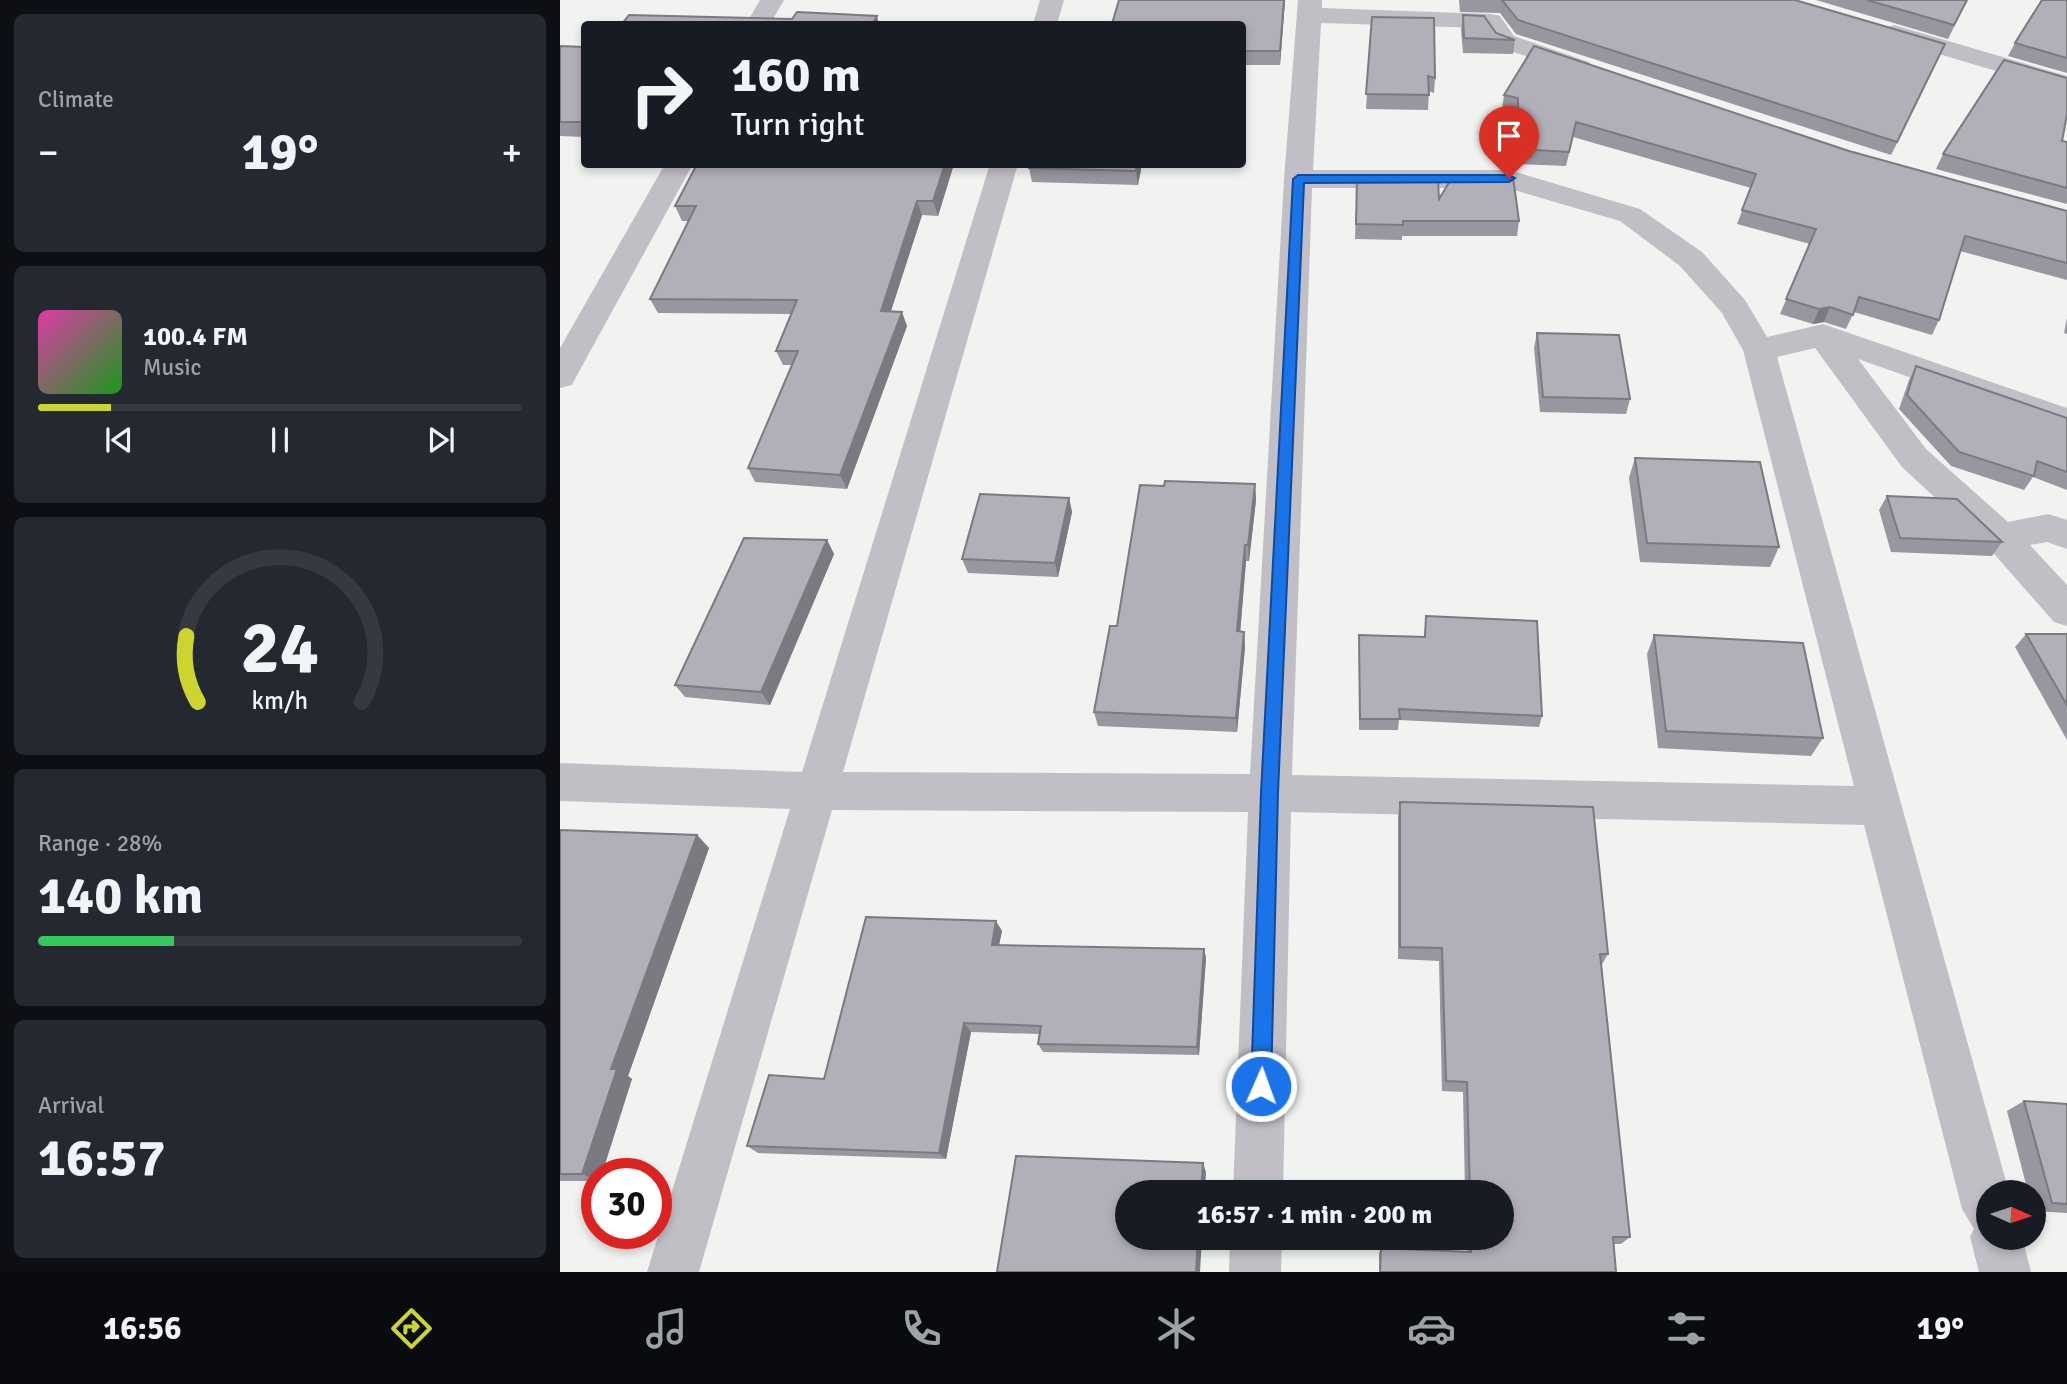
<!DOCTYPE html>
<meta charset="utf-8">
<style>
:root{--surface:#171b24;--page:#242831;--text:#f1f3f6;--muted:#9ea1a6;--line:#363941;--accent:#cbd52e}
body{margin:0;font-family:Signika,sans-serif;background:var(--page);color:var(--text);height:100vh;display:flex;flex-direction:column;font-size:26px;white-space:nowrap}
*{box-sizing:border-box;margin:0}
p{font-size:23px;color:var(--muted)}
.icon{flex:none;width:38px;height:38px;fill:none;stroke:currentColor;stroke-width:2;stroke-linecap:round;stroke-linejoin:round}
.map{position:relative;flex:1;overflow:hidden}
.sheet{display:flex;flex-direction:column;gap:14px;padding:14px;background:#0d0f14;width:560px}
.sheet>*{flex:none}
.hud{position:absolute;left:21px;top:21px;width:665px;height:147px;border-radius:7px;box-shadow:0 4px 10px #0003;background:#171b24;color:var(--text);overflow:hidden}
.needle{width:46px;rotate:93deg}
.tools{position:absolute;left:1416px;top:1180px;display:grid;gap:14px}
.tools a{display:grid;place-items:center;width:70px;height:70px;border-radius:50%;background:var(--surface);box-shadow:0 4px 10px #0003;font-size:35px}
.speed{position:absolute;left:21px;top:1158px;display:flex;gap:14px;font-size:35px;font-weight:700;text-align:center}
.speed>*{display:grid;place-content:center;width:91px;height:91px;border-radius:50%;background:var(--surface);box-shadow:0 4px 10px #0003;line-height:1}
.speed .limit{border:10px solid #d22;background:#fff;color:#111}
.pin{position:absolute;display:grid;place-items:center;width:60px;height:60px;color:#fff;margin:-72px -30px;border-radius:50% 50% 50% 0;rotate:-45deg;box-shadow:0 0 7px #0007}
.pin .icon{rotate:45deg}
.me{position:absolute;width:77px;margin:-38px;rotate:2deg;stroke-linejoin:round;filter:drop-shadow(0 0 5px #0008)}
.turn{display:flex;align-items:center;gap:24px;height:147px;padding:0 35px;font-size:32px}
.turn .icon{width:91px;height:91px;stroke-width:2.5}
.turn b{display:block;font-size:49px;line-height:60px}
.big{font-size:52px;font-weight:800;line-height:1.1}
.sheet .tile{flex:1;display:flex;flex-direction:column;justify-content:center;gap:10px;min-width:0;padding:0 24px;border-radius:10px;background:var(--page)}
.sheet .dial{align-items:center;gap:0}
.dial svg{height:182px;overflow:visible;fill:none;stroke:var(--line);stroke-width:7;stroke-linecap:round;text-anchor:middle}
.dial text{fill:var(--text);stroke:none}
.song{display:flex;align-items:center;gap:21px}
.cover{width:84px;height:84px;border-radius:10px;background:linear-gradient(135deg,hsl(320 70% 55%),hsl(120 70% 35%))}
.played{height:7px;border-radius:4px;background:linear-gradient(90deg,var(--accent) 15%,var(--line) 15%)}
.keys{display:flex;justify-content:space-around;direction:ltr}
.heat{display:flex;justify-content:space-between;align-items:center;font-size:38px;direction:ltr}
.charge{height:10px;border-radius:5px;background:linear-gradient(90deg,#34c759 28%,var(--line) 0)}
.trip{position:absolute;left:555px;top:1180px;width:399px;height:70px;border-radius:35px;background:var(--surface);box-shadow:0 4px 10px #0003;font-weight:800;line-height:70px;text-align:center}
.tabs{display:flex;height:112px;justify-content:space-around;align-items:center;background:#090b0e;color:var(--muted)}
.tabs .icon{width:49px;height:49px}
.tabs .active{color:var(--accent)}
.tabs b{font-size:32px;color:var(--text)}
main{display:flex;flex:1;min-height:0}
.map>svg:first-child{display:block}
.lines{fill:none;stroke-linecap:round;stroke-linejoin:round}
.minor{fill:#c1bfc5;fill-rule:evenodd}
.wall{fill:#98969e}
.shaded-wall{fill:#7c7a81}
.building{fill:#b1afb8;stroke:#7c7a81;stroke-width:2}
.route{fill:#1a73e8;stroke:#114b97;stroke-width:2}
</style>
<main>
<section class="sheet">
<div class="tile"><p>Climate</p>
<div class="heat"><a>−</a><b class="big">19°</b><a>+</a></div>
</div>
<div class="tile">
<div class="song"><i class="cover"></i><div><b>100.4 FM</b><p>Music</p></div></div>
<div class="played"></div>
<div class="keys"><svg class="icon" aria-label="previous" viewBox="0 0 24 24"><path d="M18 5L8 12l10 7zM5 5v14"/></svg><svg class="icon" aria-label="pause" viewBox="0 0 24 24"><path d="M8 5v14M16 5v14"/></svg><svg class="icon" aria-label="next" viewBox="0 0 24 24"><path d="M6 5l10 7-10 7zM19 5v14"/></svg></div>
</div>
<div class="tile dial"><svg viewBox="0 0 100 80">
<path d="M14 69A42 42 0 1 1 86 69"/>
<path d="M14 69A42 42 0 0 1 9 40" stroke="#cbd52e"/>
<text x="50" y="56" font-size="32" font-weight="700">24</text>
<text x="50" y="72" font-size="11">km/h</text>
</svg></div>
<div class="tile"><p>Range · 28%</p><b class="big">140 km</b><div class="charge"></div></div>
<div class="tile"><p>Arrival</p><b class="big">16:57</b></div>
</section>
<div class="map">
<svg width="1507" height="1272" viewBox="0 0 1507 1272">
<rect width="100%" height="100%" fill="#f0f3f0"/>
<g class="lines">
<g class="minor">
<path d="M 200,0 L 224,0 L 210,24 L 186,24 Z"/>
<path d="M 480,0 L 504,0 L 497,24 L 473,24 Z"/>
<path d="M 738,0 L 762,0 L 762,8 L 931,14 L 940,16 L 954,36 L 1029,62 L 1033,67 L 1029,72 L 1020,75 L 936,46 L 924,28 L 761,23 L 753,170 L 949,170 L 1080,209 L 1142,252 L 1185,300 L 1207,337 L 1263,324 L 1507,408 L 1507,433 L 1298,359 L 1366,449 L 1448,522 L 1488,514 L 1507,520 L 1507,549 L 1487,542 L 1470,545 L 1507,585 L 1507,626 L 1494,622 L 1428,547 L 1342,467 L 1255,348 L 1217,357 L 1449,1192 L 1428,1192 L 1428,1237 L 1462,1237 L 1471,1272 L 1419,1272 L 1410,1237 L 1414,1229 L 1402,1209 L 1304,825 L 731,812 L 723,1192 L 673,1192 L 688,812 L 272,810 L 139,1272 L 87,1272 L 230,809 L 0,801 L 0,763 L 242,772 L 430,164 L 458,164 L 283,772 L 690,774 L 724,179 ZM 752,188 L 947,188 L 1060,221 L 1120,266 L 1162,313 L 1183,350 L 1294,786 L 732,775 Z"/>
<path d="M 1334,25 L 1507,76 L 1507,92 L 1325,38 L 1321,33 L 1325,28 Z"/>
<path d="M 105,164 L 133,164 L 16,377 L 12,385 L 0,388 L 0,348 Z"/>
<path d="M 670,1237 L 722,1237 L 721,1272 L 669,1272 Z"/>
</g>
</g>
<g class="wall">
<path d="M 559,0 L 725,0 L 720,65 L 682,65 L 682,24 Z"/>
<path d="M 899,0 L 1235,0 L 1385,44 L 1331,155 L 956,34 L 940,13 L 900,12 Z"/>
<path d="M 1256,0 L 1407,0 L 1388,39 Z"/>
<path d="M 1507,0 L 1507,73 L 1448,56 L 1455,43 Z"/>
<path d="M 903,15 L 936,33 L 955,40 L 953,54 L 903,53 L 901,30 Z"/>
<path d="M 812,17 L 875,78 L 874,93 L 869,91 L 868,110 L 806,109 Z"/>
<path d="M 0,46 L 24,47 L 24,137 L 0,136 Z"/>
<path d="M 944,95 L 1289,151 L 1507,211 L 1507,280 L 1400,251 L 1379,320 L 1372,335 L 1294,312 L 1286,329 L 1264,322 L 1253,324 L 1220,314 L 1250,244 L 1177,224 L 1191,188 L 1013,137 L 1006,166 L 956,164 L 956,113 L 942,109 Z"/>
<path d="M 1502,141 L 1507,142 L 1507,204 L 1376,169 L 1383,154 Z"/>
<path d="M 137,164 L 394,164 L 378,216 L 362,215 L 331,311 L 347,326 L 287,489 L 195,482 L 188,468 L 232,365 L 223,365 L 216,351 L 231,314 L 98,313 L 90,299 L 128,221 L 122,221 L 115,206 Z"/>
<path d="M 470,164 L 582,164 L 578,185 L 472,182 L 469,168 Z"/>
<path d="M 797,178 L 879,199 L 959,221 L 957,236 L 842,236 L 842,240 L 795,239 Z"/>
<path d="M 1507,318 L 1507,334 L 1504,333 Z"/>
<path d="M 977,333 L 1070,399 L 1066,414 L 980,412 L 974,348 Z"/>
<path d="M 1356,366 L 1507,418 L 1507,490 L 1473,477 L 1464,490 L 1391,466 L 1339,409 L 1349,380 Z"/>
<path d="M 1075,458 L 1219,547 L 1210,567 L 1080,562 L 1069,478 Z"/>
<path d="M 695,484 L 696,500 L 689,561 L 686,561 L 680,632 L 684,632 L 685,647 L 677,732 L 538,726 L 534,712 L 557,626 L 604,486 Z"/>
<path d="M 1327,496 L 1442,542 L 1432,556 L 1331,552 L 1319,510 Z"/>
<path d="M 509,498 L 512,512 L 498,577 L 408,573 L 402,559 Z"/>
<path d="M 267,540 L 274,554 L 210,705 L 125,697 L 115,685 Z"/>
<path d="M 866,616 L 982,716 L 979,727 L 839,720 L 838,730 L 799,730 L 799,635 L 864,637 Z"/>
<path d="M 1466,634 L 1507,634 L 1507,740 L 1455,647 Z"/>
<path d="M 1094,635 L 1263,738 L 1251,756 L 1098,748 L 1087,654 Z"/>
<path d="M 840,802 L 1048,954 L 1041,966 L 1070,1237 L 1061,1244 L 1053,1244 L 1056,1272 L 819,1272 L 819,1254 L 821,1248 L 907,1252 L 907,1237 L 942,1237 L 942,1192 L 905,1192 L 903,1092 L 882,1091 L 879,961 L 838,959 L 838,817 Z"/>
<path d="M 0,830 L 137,835 L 149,848 L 68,1076 L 72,1079 L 37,1174 L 37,1181 L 0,1181 Z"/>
<path d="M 442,931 L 439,945 L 644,949 L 646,958 L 639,1055 L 483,1052 L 478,1044 L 479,1034 L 411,1032 L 386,1159 L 198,1153 L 187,1146 L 264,1079 Z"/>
<path d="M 1464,1101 L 1507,1104 L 1507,1213 L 1474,1211 L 1474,1192 L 1468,1192 L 1447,1111 Z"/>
</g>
<g class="shaded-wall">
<path d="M 724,0 L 725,0 L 720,65 L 720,51 Z"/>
<path d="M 317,16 L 319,24 L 312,24 Z"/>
<path d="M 1385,44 L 1379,57 L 1331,155 L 1337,142 Z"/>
<path d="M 385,164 L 394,164 L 378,216 L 373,201 Z"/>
<path d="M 577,164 L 582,164 L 578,185 L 576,171 Z"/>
<path d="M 357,201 L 362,215 L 326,326 L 321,311 Z"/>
<path d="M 1270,307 L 1264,322 L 1253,324 L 1259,309 Z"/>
<path d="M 342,312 L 347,326 L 287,489 L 280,475 Z"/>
<path d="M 695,484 L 696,500 L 689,561 L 688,545 Z"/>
<path d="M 509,498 L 512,512 L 498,577 L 495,563 Z"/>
<path d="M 267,540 L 274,554 L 210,705 L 201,692 Z"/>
<path d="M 685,545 L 686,561 L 679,647 L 677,631 Z"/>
<path d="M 684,632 L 685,647 L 677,732 L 676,718 Z"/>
<path d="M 137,835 L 149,848 L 68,1076 L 72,1079 L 42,1174 L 37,1174 L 37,1180 L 22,1174 L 51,1069 Z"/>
<path d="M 436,921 L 442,931 L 437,954 L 432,945 Z"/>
<path d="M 644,949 L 646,958 L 639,1055 L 637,1047 Z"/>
<path d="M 404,1023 L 411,1032 L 386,1159 L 379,1153 Z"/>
<path d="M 643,1163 L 646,1172 L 645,1192 L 641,1192 Z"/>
<path d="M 638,1237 L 642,1237 L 640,1272 L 636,1272 Z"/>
</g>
<g class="building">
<path d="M 559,0 L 724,0 L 720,51 L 682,51 L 682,24 L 552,24 Z"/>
<path d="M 942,0 L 1235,0 L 1385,44 L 1337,142 L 958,20 Z"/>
<path d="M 1307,0 L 1407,0 L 1394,25 Z"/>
<path d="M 1482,0 L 1507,0 L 1507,58 L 1455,43 Z"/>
<path d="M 237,12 L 317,16 L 312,24 L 62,24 L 69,15 L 232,19 Z"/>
<path d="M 903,15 L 924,16 L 936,33 L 955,40 L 904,38 Z"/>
<path d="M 812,17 L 874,18 L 875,78 L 868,76 L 869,95 L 806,94 Z"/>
<path d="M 0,46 L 24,47 L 24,122 L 0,122 Z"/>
<path d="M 974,46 L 1289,151 L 1507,211 L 1507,263 L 1405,236 L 1379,320 L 1299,297 L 1293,315 L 1270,307 L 1259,309 L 1226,299 L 1256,229 L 1182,210 L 1196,174 L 1016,122 L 1009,152 L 959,149 L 958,98 L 944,95 Z"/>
<path d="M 1444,60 L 1507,78 L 1507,115 L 1502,141 L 1507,142 L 1507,188 L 1383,154 Z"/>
<path d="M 137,164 L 385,164 L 373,201 L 357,201 L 321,311 L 342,312 L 280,475 L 188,468 L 238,351 L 216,351 L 237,300 L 90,299 L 136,206 L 115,206 Z"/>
<path d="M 470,164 L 577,164 L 576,171 L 469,168 Z"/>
<path d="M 893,176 L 953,177 L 959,221 L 843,221 L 843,225 L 796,224 L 797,178 L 878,180 L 879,199 Z"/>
<path d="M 977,333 L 1059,335 L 1070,399 L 983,397 Z"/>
<path d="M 1356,366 L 1507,418 L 1507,472 L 1477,461 L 1474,476 L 1399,452 L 1347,395 Z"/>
<path d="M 1075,458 L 1200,462 L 1219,547 L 1087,543 Z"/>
<path d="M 605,481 L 695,484 L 688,545 L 685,545 L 677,631 L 684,632 L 676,718 L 534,712 L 550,626 L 557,626 L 580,485 L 604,486 Z"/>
<path d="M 420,494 L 509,498 L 495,563 L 402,559 Z"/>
<path d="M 1327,496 L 1397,499 L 1442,542 L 1340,538 Z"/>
<path d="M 184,538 L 267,540 L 201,692 L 115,685 Z"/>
<path d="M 866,616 L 977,621 L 982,716 L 839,709 L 840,719 L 800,719 L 799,635 L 865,637 Z"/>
<path d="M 1466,634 L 1507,634 L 1507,705 Z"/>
<path d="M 1094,635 L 1243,643 L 1263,738 L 1106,731 Z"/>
<path d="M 840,802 L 1033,807 L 1048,954 L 1040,954 L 1070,1237 L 1053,1237 L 1056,1272 L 820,1272 L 821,1248 L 911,1252 L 911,1237 L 942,1237 L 942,1192 L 910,1192 L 907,1082 L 886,1081 L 882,948 L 840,947 Z"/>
<path d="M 0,830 L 137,835 L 51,1069 L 57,1069 L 22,1174 L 0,1174 Z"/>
<path d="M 306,917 L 436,921 L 432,945 L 644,949 L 637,1047 L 478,1044 L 481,1026 L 404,1023 L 379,1153 L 187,1146 L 209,1075 L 264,1079 Z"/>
<path d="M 1464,1101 L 1507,1104 L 1507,1204 L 1492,1203 Z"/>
<path d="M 456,1156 L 643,1163 L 641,1192 L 567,1192 L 567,1237 L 638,1237 L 636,1272 L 437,1272 Z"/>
</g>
<path class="route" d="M 738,175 L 949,175 L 955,178 L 949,182 L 744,183 L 718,793 L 711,1086 L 708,1093 L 701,1096 L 694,1093 L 691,1086 L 701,793 L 733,179 Z"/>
</svg>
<div class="tools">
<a><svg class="needle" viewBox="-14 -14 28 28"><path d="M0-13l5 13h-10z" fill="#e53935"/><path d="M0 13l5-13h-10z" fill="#9ea1a6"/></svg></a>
</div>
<div class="speed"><div class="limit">30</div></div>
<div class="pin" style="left:949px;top:178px;background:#d93025"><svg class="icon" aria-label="arrive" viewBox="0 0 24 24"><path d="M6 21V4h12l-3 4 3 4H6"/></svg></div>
<svg class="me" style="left:701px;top:1086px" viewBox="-20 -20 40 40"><circle r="17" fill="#1a73e8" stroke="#fff" stroke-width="3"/><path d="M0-11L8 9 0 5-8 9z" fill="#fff"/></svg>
<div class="trip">16:57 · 1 min · 200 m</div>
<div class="hud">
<div class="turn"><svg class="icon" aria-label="right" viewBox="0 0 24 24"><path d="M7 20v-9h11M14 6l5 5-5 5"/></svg><div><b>160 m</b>Turn right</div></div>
</div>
</div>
</main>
<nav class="tabs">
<b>16:56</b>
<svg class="icon active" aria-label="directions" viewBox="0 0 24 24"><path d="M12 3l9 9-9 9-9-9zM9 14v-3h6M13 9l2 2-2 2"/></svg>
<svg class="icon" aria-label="music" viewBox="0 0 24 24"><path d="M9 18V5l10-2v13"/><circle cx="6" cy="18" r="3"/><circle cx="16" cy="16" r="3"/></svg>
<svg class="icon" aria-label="phone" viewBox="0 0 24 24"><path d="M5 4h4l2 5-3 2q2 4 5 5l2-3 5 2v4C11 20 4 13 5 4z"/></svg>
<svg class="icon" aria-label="climate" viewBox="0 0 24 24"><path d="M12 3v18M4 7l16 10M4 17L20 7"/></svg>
<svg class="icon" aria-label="car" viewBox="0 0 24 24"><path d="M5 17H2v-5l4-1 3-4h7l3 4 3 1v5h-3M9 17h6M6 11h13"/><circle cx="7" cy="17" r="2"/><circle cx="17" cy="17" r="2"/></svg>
<svg class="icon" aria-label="filters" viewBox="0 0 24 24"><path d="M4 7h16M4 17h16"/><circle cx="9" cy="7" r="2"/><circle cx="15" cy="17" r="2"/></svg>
<b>19°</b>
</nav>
